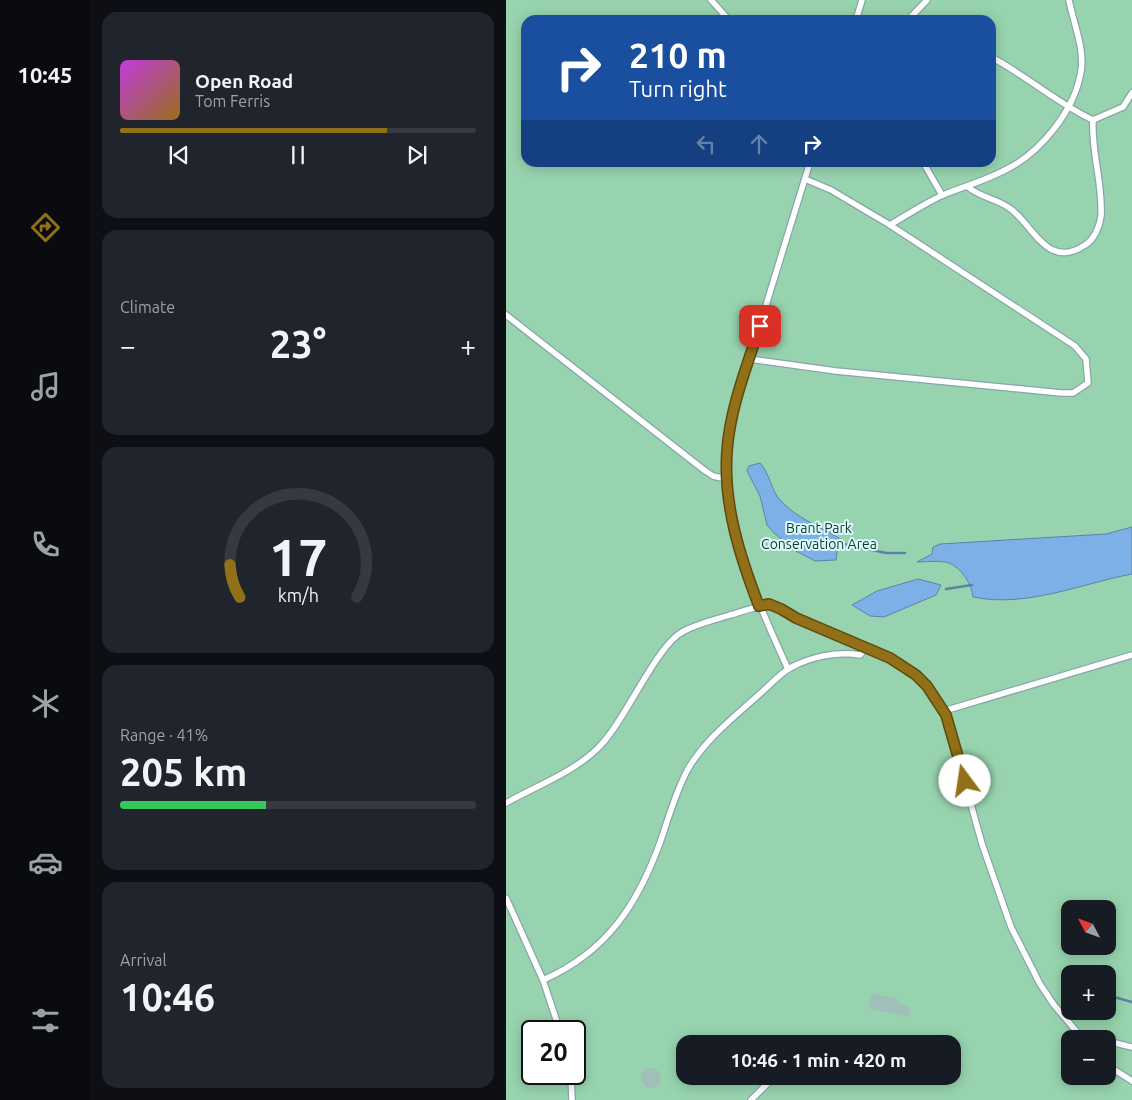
<!DOCTYPE html>
<meta charset="utf-8">
<style>
:root{--surface:#171b24;--page:#20242c;--text:#f1f3f6;--muted:#9ea1a6;--line:#363941;--accent:#927017}
body{margin:0;font-family:Ubuntu,sans-serif;background:var(--page);color:var(--text);height:100vh;display:flex;flex-direction:column;font-size:19px;white-space:nowrap}
*{box-sizing:border-box;margin:0}
p{font-size:16px;color:var(--muted)}
.icon{flex:none;width:28px;height:28px;fill:none;stroke:currentColor;stroke-width:2;stroke-linecap:round;stroke-linejoin:round}
.map{position:relative;flex:1;overflow:hidden}
.sheet{display:flex;flex-direction:column;gap:12px;padding:12px;background:#0d0f14;width:416px}
.sheet>*{flex:none}
.top-card{position:absolute;left:15px;top:15px;width:475px;height:152px;border-radius:15px;box-shadow:0 2px 12px #0003;background:#1a4fa0;color:#fff;overflow:hidden}
.needle{width:32px;rotate:311deg}
.fabs{position:absolute;left:555px;top:900px;display:grid;gap:10px}
.fabs a{display:grid;place-items:center;width:55px;height:55px;border-radius:10px;background:var(--surface);box-shadow:0 2px 12px #0003;font-size:25px}
.speed{position:absolute;left:15px;top:1020px;display:flex;gap:10px;font-size:25px;font-weight:700;text-align:center}
.speed>*{display:grid;place-content:center;width:65px;height:65px;border-radius:50%;background:var(--surface);box-shadow:0 2px 12px #0003;line-height:1}
.speed .limit{border:2px solid #111;border-radius:8px;background:#fff;color:#111}
.pin{position:absolute;display:grid;place-items:center;width:42px;height:42px;color:#fff;margin:-21px;border-radius:10px;box-shadow:0 2px 8px #0006}
.me{position:absolute;width:55px;margin:-28px;rotate:346deg;stroke-linejoin:round;filter:drop-shadow(0 0 4px #0008)}
.turn{display:flex;align-items:center;gap:18px;height:105px;padding:0 25px;font-size:22px}
.turn .icon{width:65px;height:65px;stroke-width:2.5}
.turn b{display:block;font-size:35px;line-height:42px}
.lanes{display:flex;align-items:center;height:48px;padding:0 25px;background:#0003;justify-content:center;gap:25px;direction:ltr}
.lanes .off{opacity:.35}
.big{font-size:38px;font-weight:600;line-height:1.1}
.sheet .tile{flex:1;display:flex;flex-direction:column;justify-content:center;gap:8px;min-width:0;padding:0 18px;border-radius:15px;background:var(--page)}
.sheet .dial{align-items:center;gap:0}
.dial svg{height:130px;overflow:visible;fill:none;stroke:var(--line);stroke-width:7;stroke-linecap:round;text-anchor:middle}
.dial text{fill:var(--text);stroke:none}
.song{display:flex;align-items:center;gap:15px}
.cover{width:60px;height:60px;border-radius:8px;background:linear-gradient(135deg,hsl(290 70% 55%),hsl(40 70% 35%))}
.played{height:5px;border-radius:2px;background:linear-gradient(90deg,var(--accent) 75%,var(--line) 75%)}
.keys{display:flex;justify-content:space-around;direction:ltr}
.heat{display:flex;justify-content:space-between;align-items:center;font-size:28px;direction:ltr}
.charge{height:8px;border-radius:4px;background:linear-gradient(90deg,#34c759 41%,var(--line) 0)}
.trip{position:absolute;left:170px;top:1035px;width:285px;height:50px;border-radius:15px;background:var(--surface);box-shadow:0 2px 12px #0003;font-weight:600;line-height:50px;text-align:center}
main{display:flex;flex:1;min-height:0}
.dock{display:flex;flex-direction:column;width:90px;justify-content:space-around;align-items:center;background:#090b0e;color:var(--muted)}
.dock .icon{width:35px;height:35px}
.dock .selected{color:var(--accent)}
.dock b{font-size:22px;color:var(--text)}
.map>svg:first-child{display:block}
.green{fill:#97d3ae;fill-rule:evenodd}
.water{fill:#7db0e7;stroke:#5c83aa}
.lines{fill:none;stroke-linecap:round;stroke-linejoin:round}
.stream{stroke:#5c83aa;stroke-width:2.5}
.building{fill:#a0bfb8}
.lane-casing{stroke:#87a6a9;stroke-width:8}
.lane{stroke:#fff;stroke-width:5.5}
.route-casing{stroke:#5f490f;stroke-width:12}
.route{stroke:#927017;stroke-width:9}
.labels{text-anchor:middle;dominant-baseline:central;stroke-width:4;stroke-linejoin:round;paint-order:stroke}
.park-label{font-size:14px;fill:#163725;stroke:#dafbfe}
</style>
<main>
<nav class="dock">
<b>10:45</b>
<svg class="icon selected" aria-label="directions" viewBox="0 0 24 24"><path d="M12 3l9 9-9 9-9-9zM9 14v-3h6M13 9l2 2-2 2"/></svg>
<svg class="icon" aria-label="music" viewBox="0 0 24 24"><path d="M9 18V5l10-2v13"/><circle cx="6" cy="18" r="3"/><circle cx="16" cy="16" r="3"/></svg>
<svg class="icon" aria-label="phone" viewBox="0 0 24 24"><path d="M5 4h4l2 5-3 2q2 4 5 5l2-3 5 2v4C11 20 4 13 5 4z"/></svg>
<svg class="icon" aria-label="climate" viewBox="0 0 24 24"><path d="M12 3v18M4 7l16 10M4 17L20 7"/></svg>
<svg class="icon" aria-label="car" viewBox="0 0 24 24"><path d="M5 17H2v-5l4-1 3-4h7l3 4 3 1v5h-3M9 17h6M6 11h13"/><circle cx="7" cy="17" r="2"/><circle cx="17" cy="17" r="2"/></svg>
<svg class="icon" aria-label="filters" viewBox="0 0 24 24"><path d="M4 7h16M4 17h16"/><circle cx="9" cy="7" r="2"/><circle cx="15" cy="17" r="2"/></svg>
</nav>
<section class="sheet">
<div class="tile">
<div class="song"><i class="cover"></i><div><b>Open Road</b><p>Tom Ferris</p></div></div>
<div class="played"></div>
<div class="keys"><svg class="icon" aria-label="previous" viewBox="0 0 24 24"><path d="M18 5L8 12l10 7zM5 5v14"/></svg><svg class="icon" aria-label="pause" viewBox="0 0 24 24"><path d="M8 5v14M16 5v14"/></svg><svg class="icon" aria-label="next" viewBox="0 0 24 24"><path d="M6 5l10 7-10 7zM19 5v14"/></svg></div>
</div>
<div class="tile"><p>Climate</p>
<div class="heat"><a>−</a><b class="big">23°</b><a>+</a></div>
</div>
<div class="tile dial"><svg viewBox="0 0 100 80">
<path d="M14 69A42 42 0 1 1 86 69"/>
<path d="M14 69A42 42 0 0 1 8 49" stroke="#927017"/>
<text x="50" y="56" font-size="32" font-weight="700">17</text>
<text x="50" y="72" font-size="11">km/h</text>
</svg></div>
<div class="tile"><p>Range · 41%</p><b class="big">205 km</b><div class="charge"></div></div>
<div class="tile"><p>Arrival</p><b class="big">10:46</b></div>
</section>
<div class="map">
<svg width="626" height="1100" viewBox="0 0 626 1100">
<rect width="100%" height="100%" fill="#dafbfe"/>
<path class="green" d="M 0,0 L 626,0 L 626,1100 L 0,1100 ZM 20,20 L 485,20 L 485,162 L 20,162 ZM 564,909 L 601,909 L 601,946 L 564,946 ZM 564,974 L 601,974 L 601,1011 L 564,1011 ZM 26,1031 L 69,1031 L 69,1074 L 26,1074 ZM 564,1039 L 601,1039 L 601,1076 L 564,1076 ZM 179,1044 L 446,1044 L 446,1076 L 179,1076 Z"/>
<g class="water">
<path d="M 254,463 C 264,474 265,490 274,500 C 289,517 314,527 333,538 L 330,560 L 309,561 L 288,550 L 268,533 L 261,525 L 254,496 L 241,471 L 243,466 Z"/>
<path d="M 626,527 L 626,574 C 574,584 520,608 467,597 C 466,585 456,568 443,563 C 434,560 421,562 411,562 L 426,554 L 427,547 L 434,544 L 600,534 Z"/>
<path d="M 412,579 L 435,585 L 430,595 L 378,617 L 364,616 L 346,605 L 371,591 Z"/>
</g>
<g class="lines">
<g class="stream">
<path d="M 338,544 L 380,553 L 399,553"/>
<path d="M 440,589 L 466,585"/>
<path d="M 557,989 L 564,988"/>
<path d="M 601,995 L 626,1002"/>
</g>
</g>
<g class="building">
<path d="M 366,993 L 392,999 L 391,1003 L 404,1007 L 402,1017 L 362,1008 Z"/>
<circle cx="145" cy="1078" r="10"/>
</g>
<g class="lines">
<g class="lane-casing">
<g id="lane">
<path d="M 205,0 L 223,20"/>
<path d="M 350,20 L 356,0"/>
<path d="M 402,20 L 421,0"/>
<path d="M 485,57 C 521,76 551,103 587,120"/>
<path d="M 587,120 L 617,107 L 626,93"/>
<path d="M 417,162 L 436,195"/>
<path d="M 462,187 C 475,198 493,199 506,210 C 528,227 542,270 579,245 C 588,240 594,226 595,216 C 597,183 585,152 587,120"/>
<path d="M 384,225 C 401,215 419,203 437,195 C 459,186 481,180 501,169 C 535,152 569,110 575,71 C 579,49 567,22 563,0"/>
<path d="M 0,315 L 198,470 L 207,476 L 220,479"/>
<path d="M 243,359 L 330,371 L 555,393 L 567,393 L 582,383 L 580,359 L 569,346 L 384,225 L 325,190 L 299,179"/>
<path d="M 282,669 C 254,608 227,548 221,480 C 218,459 223,437 226,416 L 304,162"/>
<path d="M 438,711 L 626,655"/>
<path d="M 0,803 C 30,786 66,773 91,749 C 119,723 150,644 178,631 C 193,623 208,620 224,615 C 242,610 257,602 275,609 L 398,665 L 421,686 L 440,715 L 476,844 L 505,927 L 534,984 L 548,1005 L 577,1039"/>
<path d="M 0,898 L 37,980 L 54,1031"/>
<path d="M 37,980 C 101,952 132,904 155,840 C 163,816 170,791 182,769 C 200,738 232,714 258,690 C 266,683 275,673 284,668 C 304,657 331,651 354,655 L 360,648"/>
<path d="M 572,1034 L 592,1039"/>
<path d="M 601,1041 L 626,1047"/>
<path d="M 601,1065 L 626,1081"/>
<path d="M 65,1074 L 66,1100"/>
<path d="M 245,1100 L 269,1076"/>
</g>
</g>
<use href="#lane" class="lane"/>
</g>
<g class="lines">
<g class="route-casing">
<path id="route" d="M 254,326 C 241,366 224,408 221,451 C 217,504 234,557 253,606 L 263,604 L 275,609 L 290,618 L 384,658 L 410,675 L 421,686 L 440,715 L 459,781"/>
</g>
<use href="#route" class="route"/>
</g>
<g class="labels">
<g class="park-label">
<text x="313" y="528">Brant Park<tspan x="313" dy="16">Conservation Area</tspan></text>
</g>
</g>
</svg>
<div class="fabs">
<a><svg class="needle" viewBox="-14 -14 28 28"><path d="M0-13l5 13h-10z" fill="#e53935"/><path d="M0 13l5-13h-10z" fill="#9ea1a6"/></svg></a>
<a>+</a>
<a>−</a>
</div>
<div class="speed"><div class="limit">20</div></div>
<div class="pin" style="left:254px;top:326px;background:#d93025"><svg class="icon" aria-label="arrive" viewBox="0 0 24 24"><path d="M6 21V4h12l-3 4 3 4H6"/></svg></div>
<svg class="me" style="left:459px;top:781px" viewBox="-20 -20 40 40"><circle r="19" fill="#fff"/><path d="M0-13L10 11 0 6-10 11z" fill="#927017"/></svg>
<div class="trip">10:46 · 1 min · 420 m</div>
<div class="top-card">
<div class="turn"><svg class="icon" aria-label="right" viewBox="0 0 24 24"><path d="M7 20v-9h11M14 6l5 5-5 5"/></svg><div><b>210 m</b>Turn right</div></div>
<div class="lanes"><svg class="icon off" aria-label="left" viewBox="0 0 24 24"><path d="M17 20v-9H6M10 6l-5 5 5 5"/></svg><svg class="icon off" aria-label="ahead" viewBox="0 0 24 24"><path d="M12 20V5M6 11l6-6 6 6"/></svg><svg class="icon" aria-label="right" viewBox="0 0 24 24"><path d="M7 20v-9h11M14 6l5 5-5 5"/></svg></div>
</div>
</div>
</main>
